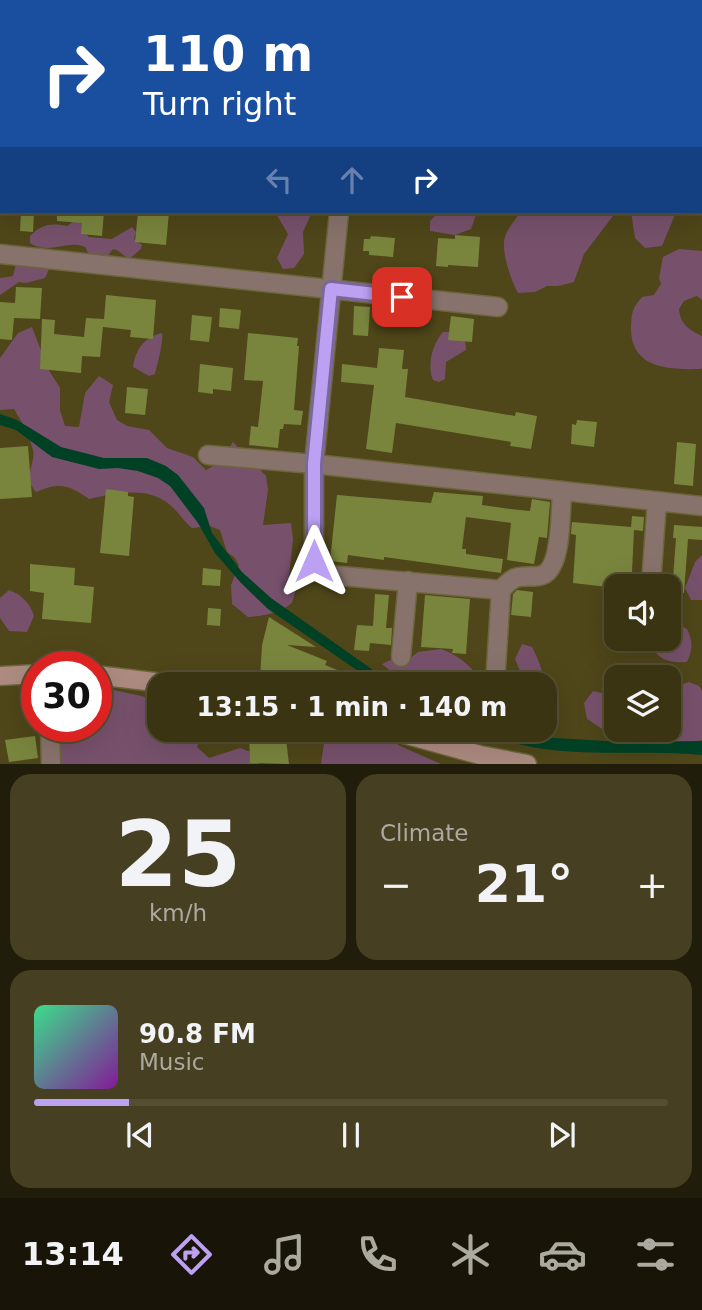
<!DOCTYPE html>
<meta charset="utf-8">
<style>
:root{--surface:#3b3413;--page:#463f21;--text:#f1f3f6;--muted:#acaaa0;--line:#544f33;--accent:#bca0f2}
body{margin:0;font-family:"DejaVu Sans",sans-serif;background:var(--page);color:var(--text);height:100vh;display:flex;flex-direction:column;font-size:26px;white-space:nowrap}
*{box-sizing:border-box;margin:0}
p{font-size:23px;color:var(--muted)}
.icon{flex:none;width:38px;height:38px;fill:none;stroke:currentColor;stroke-width:2;stroke-linecap:round;stroke-linejoin:round}
.map{position:relative;height:764px;overflow:hidden}
.drawer{display:flex;flex-direction:column;gap:10px;padding:10px;background:#201d0a;flex:1}
.drawer>*{flex:none}
.banner{position:absolute;left:0px;top:0px;width:704px;height:214px;box-shadow:0 7px 28px #0002,0 0 0 2px var(--line);background:#1a4fa0;color:#fff;overflow:hidden}
.buttons{position:absolute;left:604px;top:574px;display:grid;gap:14px}
.buttons a{display:grid;place-items:center;width:77px;height:77px;border-radius:14px;background:var(--surface);box-shadow:0 7px 28px #0002,0 0 0 2px var(--line);font-size:35px}
.speed{position:absolute;left:21px;top:651px;display:flex;gap:14px;font-size:35px;font-weight:700;text-align:center}
.speed>*{display:grid;place-content:center;width:91px;height:91px;border-radius:50%;background:var(--surface);box-shadow:0 7px 28px #0002,0 0 0 2px var(--line);line-height:1}
.speed .limit{border:10px solid #d22;background:#fff;color:#111}
.pin{position:absolute;display:grid;place-items:center;width:60px;height:60px;color:#fff;margin:-30px;border-radius:14px;box-shadow:0 4px 10px #0006}
.me{position:absolute;width:77px;margin:-38px;rotate:0deg;stroke-linejoin:round;filter:drop-shadow(0 0 5px #0008)}
.turn{display:flex;align-items:center;gap:24px;height:147px;padding:0 28px;font-size:32px}
.turn .icon{width:91px;height:91px;stroke-width:2.5}
.turn b{display:block;font-size:49px;line-height:60px}
.lanes{display:flex;align-items:center;height:66px;padding:0 28px;background:#0003;justify-content:center;gap:35px;direction:ltr}
.lanes .off{opacity:.35}
.big{font-size:52px;font-weight:700;line-height:1.1}
.drawer .card{flex:1;display:flex;flex-direction:column;justify-content:center;gap:10px;min-width:0;padding:0 24px;border-radius:21px;background:var(--page)}
.drawer .dial{align-items:center;gap:0}
.dial b{font-size:91px;line-height:1}
.song{display:flex;align-items:center;gap:21px}
.cover{width:84px;height:84px;border-radius:10px;background:linear-gradient(135deg,hsl(150 70% 55%),hsl(290 70% 35%))}
.played{height:7px;border-radius:4px;background:linear-gradient(90deg,var(--accent) 15%,var(--line) 15%)}
.keys{display:flex;justify-content:space-around;direction:ltr}
.heat{display:flex;justify-content:space-between;align-items:center;font-size:38px;direction:ltr}
.drawer .tiles{flex:1;display:grid;gap:10px;grid-template-columns:1fr 1fr}
.card:last-child{grid-column:span 2}
.trip{position:absolute;left:147px;top:672px;width:410px;height:70px;border-radius:21px;background:var(--surface);box-shadow:0 7px 28px #0002,0 0 0 2px var(--line);font-weight:700;line-height:70px;text-align:center}
.tab-bar{display:flex;height:112px;justify-content:space-around;align-items:center;background:#181508;color:var(--muted)}
.tab-bar .icon{width:49px;height:49px}
.tab-bar .on{color:var(--accent)}
.tab-bar b{font-size:32px;color:var(--text)}
.map>svg:first-child{display:block}
.green{fill:#77516c}
.water{fill:#004125}
.building{fill:#79853d}
.lines{fill:none;stroke-linecap:round;stroke-linejoin:round}
.minor-casing{stroke:#6d653c;stroke-width:21}
.tertiary-casing{stroke:#6d653c;stroke-width:21}
.secondary-casing{stroke:#6d653c;stroke-width:21}
.minor{stroke:#88736c;stroke-width:18}
.tertiary{stroke:#88736c;stroke-width:18}
.secondary{stroke:#ad8b81;stroke-width:18}
.route-casing{stroke:#7a689d;stroke-width:18}
.route{stroke:#bca0f2;stroke-width:12}
</style>
<div class="map">
<svg width="702" height="764" viewBox="0 0 702 764">
<rect width="100%" height="100%" fill="#4f4619"/>
<g class="green">
<rect x="391" y="0" width="152" height="2"/>
<path d="M 275,212 L 312,212 L 303,232 L 304,254 L 294,268 L 283,269 L 277,258 L 288,234 Z"/>
<path d="M 439,212 L 477,212 L 471,229 L 455,235 L 430,231 L 430,221 Z"/>
<path d="M 521,212 L 616,212 L 584,254 L 574,282 L 558,286 L 547,286 L 535,292 L 518,293 C 511,280 503,257 504,242 C 505,231 514,221 521,212 Z"/>
<path d="M 631,212 L 676,212 L 662,246 L 645,248 L 635,238 Z"/>
<path d="M 83,215 L 84,232 L 89,237 L 112,239 L 132,227 L 136,232 L 134,239 L 142,245 L 141,249 L 130,258 C 122,257 121,250 113,249 L 105,259 L 90,256 L 85,247 C 67,239 49,256 30,243 L 30,236 C 42,224 51,223 67,226 Z"/>
<path d="M 679,249 L 702,251 L 702,300 L 697,296 L 684,301 L 679,309 C 680,324 689,330 702,336 L 702,368 L 700,369 C 667,370 630,368 631,327 C 632,311 632,309 642,297 L 654,295 L 661,284 L 659,278 L 663,257 Z"/>
<path d="M 18,256 L 47,259 L 49,269 L 45,278 L 26,283 L 19,282 L 0,295 L 0,278 L 13,276 Z"/>
<path d="M 32,327 L 48,369 L 60,388 L 60,410 L 65,426 L 79,427 L 85,393 L 99,376 L 113,385 L 109,402 L 117,420 L 127,426 L 149,430 L 167,448 L 193,457 L 206,470 L 222,461 L 233,442 L 266,476 L 268,490 L 263,525 L 291,523 L 293,539 L 289,576 L 296,589 L 292,603 C 279,613 265,616 248,617 L 232,604 L 231,585 L 239,565 L 234,557 L 227,552 L 220,530 L 210,526 L 192,528 C 183,521 178,511 169,504 C 146,486 116,493 89,499 C 68,485 61,482 36,492 C 22,476 36,464 33,450 C 29,435 22,422 14,409 L 0,410 L 0,358 L 18,333 Z"/>
<path d="M 443,332 L 449,332 L 465,339 L 466,350 L 446,362 L 445,379 L 439,382 L 433,380 C 427,365 432,345 443,332 Z"/>
<path d="M 162,333 C 164,341 157,365 155,374 L 149,376 L 133,367 C 135,349 145,337 162,333 Z"/>
<path d="M 702,555 L 702,600 L 691,600 L 685,588 L 695,562 Z"/>
<path d="M 9,590 C 22,595 30,603 34,616 L 27,632 L 9,631 L 0,618 L 0,598 Z"/>
<path d="M 669,620 L 687,629 C 693,642 693,649 687,662 C 668,664 654,658 650,639 L 668,639 Z"/>
<path d="M 522,644 L 532,647 C 543,668 547,686 547,710 L 544,713 L 544,684 L 522,684 L 520,671 L 515,659 Z"/>
<path d="M 441,649 C 458,655 475,668 482,684 L 411,684 L 404,682 L 382,664 L 395,658 L 409,659 L 418,652 Z"/>
<path d="M 689,682 L 699,686 L 702,691 L 702,740 L 676,745 L 622,742 L 587,719 L 584,703 L 593,691 L 610,695 L 616,702 L 616,730 L 668,730 L 669,689 Z"/>
<path d="M 96,686 L 159,700 L 159,730 L 203,730 L 197,747 L 209,758 L 240,748 L 256,754 L 259,764 L 60,764 L 57,726 L 96,726 Z"/>
<path d="M 326,730 L 379,730 L 400,746 L 441,764 L 321,764 Z"/>
</g>
<g class="water">
<path d="M 0,414 L 17,420 L 61,447 L 104,458 L 147,458 L 166,466 L 178,475 L 204,508 L 212,533 L 242,572 L 271,598 L 387,680 L 385,684 L 377,684 L 268,609 L 241,583 L 215,553 L 198,523 L 170,486 L 158,478 L 138,471 L 118,468 L 99,469 L 52,457 L 16,430 L 0,425 Z"/>
<path d="M 470,730 L 507,730 L 539,737 L 622,742 L 702,741 L 702,755 C 650,750 596,756 544,749 C 519,746 494,736 470,730 Z"/>
</g>
<g class="building">
<path d="M 21,212 L 34,212 L 33,232 L 20,231 Z"/>
<path d="M 57,212 L 104,212 L 102,236 L 81,234 L 82,223 L 57,221 Z"/>
<path d="M 138,212 L 169,212 L 166,245 L 135,242 Z"/>
<path d="M 455,235 L 480,237 L 478,267 L 448,265 L 448,267 L 436,266 L 438,238 L 455,239 Z"/>
<path d="M 371,236 L 395,238 L 393,257 L 369,255 L 369,251 L 363,251 L 364,239 L 370,239 Z"/>
<path d="M 16,287 L 42,288 L 40,319 L 14,318 L 12,340 L 0,339 L 0,302 L 15,303 Z"/>
<path d="M 106,295 L 156,300 L 153,339 L 130,337 L 131,330 L 103,327 L 100,357 L 82,356 L 81,373 L 40,369 L 42,319 L 55,320 L 54,334 L 84,337 L 86,318 L 104,319 Z"/>
<path d="M 354,306 L 370,307 L 368,336 L 353,335 Z"/>
<path d="M 220,308 L 241,310 L 239,329 L 219,327 Z"/>
<path d="M 192,315 L 212,317 L 209,342 L 190,340 Z"/>
<path d="M 451,316 L 474,319 L 472,342 L 448,340 Z"/>
<path d="M 248,333 L 298,338 L 297,346 L 299,346 L 294,410 L 303,411 L 301,425 L 284,424 L 283,429 L 280,429 L 278,448 L 249,445 L 251,426 L 258,427 L 263,381 L 244,380 Z"/>
<path d="M 379,348 L 404,350 L 402,369 L 408,369 L 405,397 L 515,416 L 516,412 L 537,416 L 531,449 L 510,446 L 511,442 L 396,423 L 392,453 L 366,449 L 374,385 L 341,382 L 342,364 L 377,368 Z"/>
<path d="M 200,364 L 233,368 L 231,391 L 213,389 L 213,394 L 198,392 Z"/>
<path d="M 127,387 L 148,389 L 145,415 L 125,413 Z"/>
<path d="M 577,420 L 597,422 L 594,447 L 571,444 L 572,424 L 576,425 Z"/>
<path d="M 677,442 L 696,444 L 693,486 L 674,484 Z"/>
<path d="M 28,446 L 32,497 L 0,499 L 0,448 Z"/>
<path d="M 106,489 L 128,492 L 128,496 L 134,497 L 129,556 L 100,553 Z"/>
<path d="M 434,492 L 483,496 L 482,505 L 510,509 L 530,511 L 532,499 L 550,502 L 547,538 L 539,537 L 534,564 L 507,560 L 511,523 L 466,517 L 462,549 L 466,549 L 466,554 L 503,559 L 501,573 L 384,557 L 384,560 L 348,555 L 347,563 L 330,561 L 337,495 L 431,503 Z"/>
<path d="M 632,516 L 644,517 L 643,531 L 634,530 L 632,572 L 634,572 L 634,586 L 616,588 L 573,583 L 576,535 L 571,534 L 572,522 L 631,527 Z"/>
<path d="M 674,525 L 702,527 L 702,540 L 688,539 L 684,593 L 672,592 L 676,538 L 673,538 Z"/>
<path d="M 30,564 L 75,568 L 74,585 L 94,587 L 91,623 L 42,619 L 44,593 L 30,591 Z"/>
<path d="M 203,568 L 221,570 L 220,586 L 202,585 Z"/>
<path d="M 517,590 L 533,592 L 531,617 L 511,615 L 513,594 Z"/>
<path d="M 375,594 L 389,595 L 386,628 L 392,628 L 391,645 L 370,643 L 369,651 L 354,650 L 357,625 L 373,626 Z"/>
<path d="M 425,595 L 470,599 L 466,654 L 452,653 L 453,649 L 421,647 Z"/>
<path d="M 208,608 L 221,609 L 220,626 L 207,625 Z"/>
<path d="M 269,617 L 316,647 L 287,645 L 327,661 L 325,665 L 372,684 L 285,684 L 260,679 L 262,645 Z"/>
<path d="M 249,730 L 285,730 L 289,764 L 250,763 Z"/>
<path d="M 35,736 L 38,758 L 9,762 L 5,740 Z"/>
</g>
<g class="lines">
<g class="minor-casing">
<g id="minor">
<path d="M 361,2 L 362,0"/>
<path d="M 0,72 L 2,72"/>
<path d="M 339,212 L 314,464 L 314,561 L 320,569 L 329,575 L 501,590"/>
<path d="M 0,254 L 498,307"/>
<path d="M 208,455 L 314,464 L 702,506"/>
<path d="M 651,584 L 657,501"/>
<path d="M 401,657 L 408,581"/>
<path d="M 495,684 L 501,590 C 517,572 519,578 539,576 C 563,573 560,511 562,491"/>
</g>
</g>
<g class="tertiary-casing">
<path id="tertiary" d="M 50,726 L 51,764"/>
</g>
<g class="secondary-casing">
<g id="secondary">
<path d="M 96,675 L 171,684"/>
<path d="M 0,676 L 37,674"/>
<path d="M 389,730 L 480,755 L 527,764"/>
</g>
</g>
<use href="#minor" class="minor"/>
<use href="#tertiary" class="tertiary"/>
<use href="#secondary" class="secondary"/>
</g>
<g class="lines">
<g class="route-casing">
<path id="route" d="M 314,561 L 314,464 L 331,289 L 402,297"/>
</g>
<use href="#route" class="route"/>
</g>
</svg>
<div class="buttons">
<a><svg class="icon" aria-label="sound" viewBox="0 0 24 24"><path d="M4 9h4l5-4v14l-5-4H4zM17 9q2 3 0 6"/></svg></a>
<a><svg class="icon" aria-label="layers" viewBox="0 0 24 24"><path d="M12 4l9 5-9 5-9-5zM3 14l9 5 9-5"/></svg></a>
</div>
<div class="speed"><div class="limit">30</div></div>
<div class="pin" style="left:402px;top:297px;background:#d93025"><svg class="icon" aria-label="arrive" viewBox="0 0 24 24"><path d="M6 21V4h12l-3 4 3 4H6"/></svg></div>
<svg class="me" style="left:314px;top:561px" viewBox="-20 -20 40 40"><path d="M0-17L14 15 0 8-14 15z" fill="#bca0f2" stroke="#fff" stroke-width="4"/></svg>
<div class="trip">13:15 · 1 min · 140 m</div>
<div class="banner">
<div class="turn"><svg class="icon" aria-label="right" viewBox="0 0 24 24"><path d="M7 20v-9h11M14 6l5 5-5 5"/></svg><div><b>110 m</b>Turn right</div></div>
<div class="lanes"><svg class="icon off" aria-label="left" viewBox="0 0 24 24"><path d="M17 20v-9H6M10 6l-5 5 5 5"/></svg><svg class="icon off" aria-label="ahead" viewBox="0 0 24 24"><path d="M12 20V5M6 11l6-6 6 6"/></svg><svg class="icon" aria-label="right" viewBox="0 0 24 24"><path d="M7 20v-9h11M14 6l5 5-5 5"/></svg></div>
</div>
</div>
<section class="drawer">
<div class="tiles">
<div class="card dial"><b>25</b><p>km/h</p></div>
<div class="card"><p>Climate</p>
<div class="heat"><a>−</a><b class="big">21°</b><a>+</a></div>
</div>
<div class="card">
<div class="song"><i class="cover"></i><div><b>90.8 FM</b><p>Music</p></div></div>
<div class="played"></div>
<div class="keys"><svg class="icon" aria-label="previous" viewBox="0 0 24 24"><path d="M18 5L8 12l10 7zM5 5v14"/></svg><svg class="icon" aria-label="pause" viewBox="0 0 24 24"><path d="M8 5v14M16 5v14"/></svg><svg class="icon" aria-label="next" viewBox="0 0 24 24"><path d="M6 5l10 7-10 7zM19 5v14"/></svg></div>
</div>
</div>
</section>
<nav class="tab-bar">
<b>13:14</b>
<svg class="icon on" aria-label="directions" viewBox="0 0 24 24"><path d="M12 3l9 9-9 9-9-9zM9 14v-3h6M13 9l2 2-2 2"/></svg>
<svg class="icon" aria-label="music" viewBox="0 0 24 24"><path d="M9 18V5l10-2v13"/><circle cx="6" cy="18" r="3"/><circle cx="16" cy="16" r="3"/></svg>
<svg class="icon" aria-label="phone" viewBox="0 0 24 24"><path d="M5 4h4l2 5-3 2q2 4 5 5l2-3 5 2v4C11 20 4 13 5 4z"/></svg>
<svg class="icon" aria-label="climate" viewBox="0 0 24 24"><path d="M12 3v18M4 7l16 10M4 17L20 7"/></svg>
<svg class="icon" aria-label="car" viewBox="0 0 24 24"><path d="M5 17H2v-5l4-1 3-4h7l3 4 3 1v5h-3M9 17h6M6 11h13"/><circle cx="7" cy="17" r="2"/><circle cx="17" cy="17" r="2"/></svg>
<svg class="icon" aria-label="filters" viewBox="0 0 24 24"><path d="M4 7h16M4 17h16"/><circle cx="9" cy="7" r="2"/><circle cx="15" cy="17" r="2"/></svg>
</nav>
